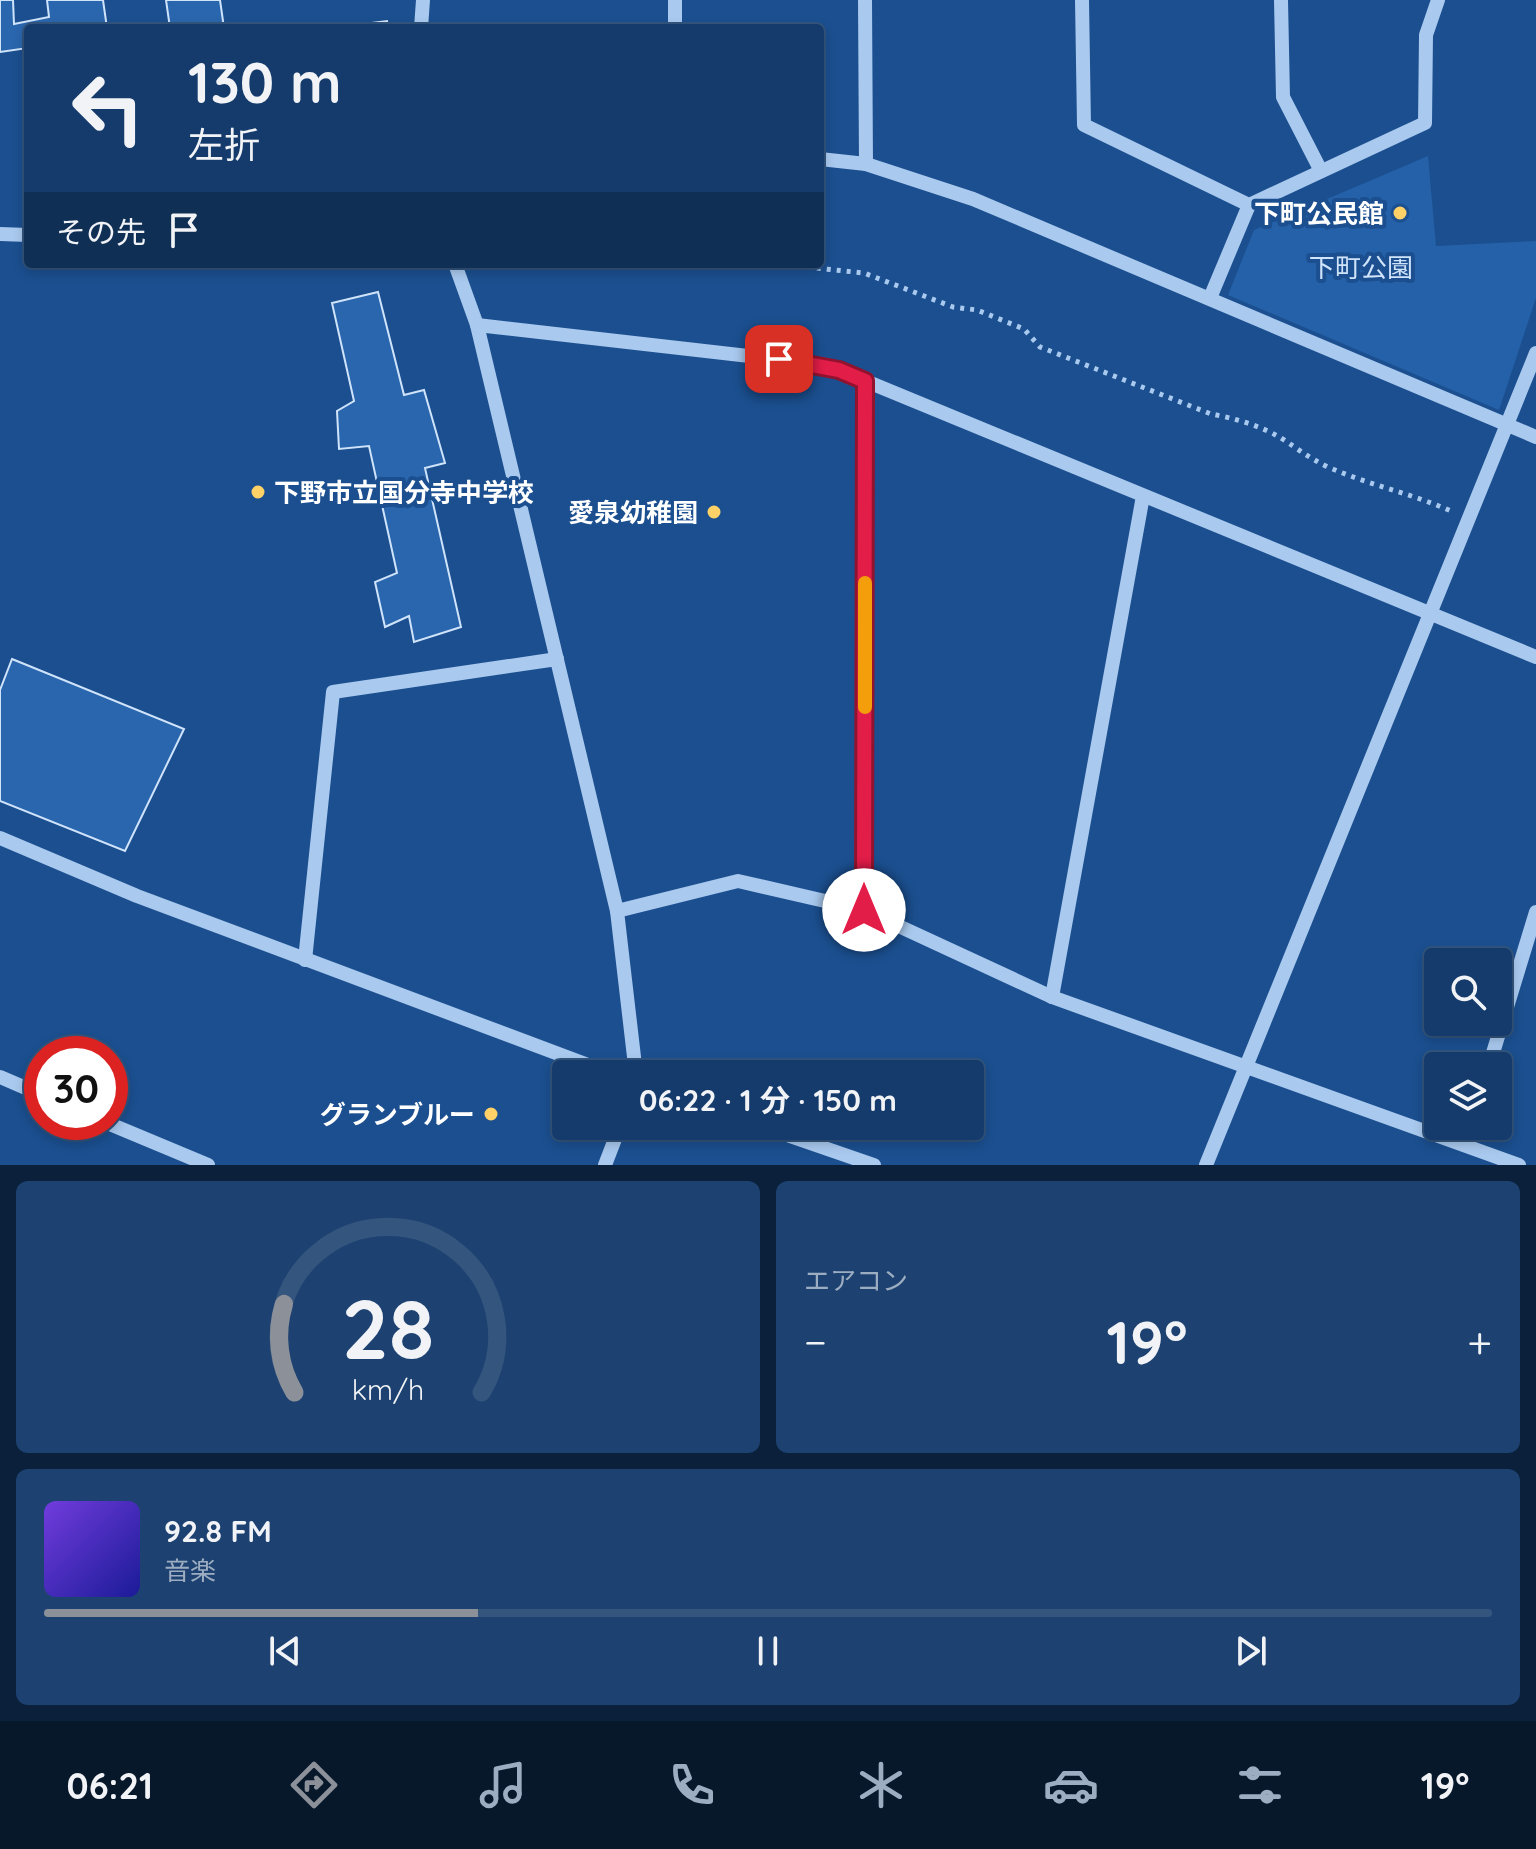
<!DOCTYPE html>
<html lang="ja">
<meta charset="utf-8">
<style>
:root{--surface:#143b6b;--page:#1d4271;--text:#f1f3f6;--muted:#9dadc1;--line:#33557e;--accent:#8c9099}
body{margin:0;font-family:Quicksand,"Noto Sans JP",sans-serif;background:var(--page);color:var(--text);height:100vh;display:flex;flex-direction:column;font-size:30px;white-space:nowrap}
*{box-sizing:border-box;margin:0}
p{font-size:26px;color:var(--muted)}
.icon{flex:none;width:44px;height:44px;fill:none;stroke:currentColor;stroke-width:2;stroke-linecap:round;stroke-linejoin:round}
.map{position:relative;height:1165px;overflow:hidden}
.drawer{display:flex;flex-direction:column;gap:16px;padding:16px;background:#0b203b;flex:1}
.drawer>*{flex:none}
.top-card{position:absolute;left:24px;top:24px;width:800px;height:244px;border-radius:8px;box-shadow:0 4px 12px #0003,0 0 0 2px var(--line);background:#143b6b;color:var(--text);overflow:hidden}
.fabs{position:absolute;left:1424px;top:948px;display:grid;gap:16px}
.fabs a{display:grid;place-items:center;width:88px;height:88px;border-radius:8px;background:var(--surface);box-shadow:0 4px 12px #0003,0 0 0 2px var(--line);font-size:40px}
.speed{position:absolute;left:24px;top:1036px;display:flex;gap:16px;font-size:40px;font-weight:700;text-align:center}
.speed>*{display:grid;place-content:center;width:104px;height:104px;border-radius:50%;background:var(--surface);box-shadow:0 4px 12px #0003,0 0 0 2px var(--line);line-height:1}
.speed .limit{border:12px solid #d22;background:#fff;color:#111}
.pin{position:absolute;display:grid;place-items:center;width:68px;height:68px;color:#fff;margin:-34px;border-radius:16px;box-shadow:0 4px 12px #0006}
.me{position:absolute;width:88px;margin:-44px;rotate:0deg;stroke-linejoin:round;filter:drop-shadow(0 0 6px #0008)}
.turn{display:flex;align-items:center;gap:28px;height:168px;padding:0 32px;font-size:36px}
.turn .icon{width:104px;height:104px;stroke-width:2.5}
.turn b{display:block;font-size:56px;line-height:68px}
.then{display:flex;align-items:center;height:76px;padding:0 32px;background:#0003;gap:16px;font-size:30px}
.big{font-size:60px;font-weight:700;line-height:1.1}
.drawer .widget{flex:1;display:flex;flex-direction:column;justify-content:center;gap:12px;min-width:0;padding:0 28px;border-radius:12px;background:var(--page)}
.drawer .dial{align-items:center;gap:0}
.dial svg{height:208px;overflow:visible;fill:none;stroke:var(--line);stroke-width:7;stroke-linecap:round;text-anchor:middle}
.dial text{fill:var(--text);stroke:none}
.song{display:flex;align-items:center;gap:24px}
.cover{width:96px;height:96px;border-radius:12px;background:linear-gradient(135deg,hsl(260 70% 55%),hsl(240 70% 35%))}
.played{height:8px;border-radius:4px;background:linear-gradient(90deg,var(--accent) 30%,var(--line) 30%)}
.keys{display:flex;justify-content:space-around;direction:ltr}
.heat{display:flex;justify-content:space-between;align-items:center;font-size:44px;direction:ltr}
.drawer .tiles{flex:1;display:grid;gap:16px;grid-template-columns:1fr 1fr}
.widget:last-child{grid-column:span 2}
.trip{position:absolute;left:552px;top:1060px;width:432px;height:80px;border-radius:8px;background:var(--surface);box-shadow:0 4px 12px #0003,0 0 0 2px var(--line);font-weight:700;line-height:80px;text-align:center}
.menu{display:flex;height:128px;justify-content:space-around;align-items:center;background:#08182b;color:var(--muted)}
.menu .icon{width:56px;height:56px}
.menu .current{color:var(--accent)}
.menu b{font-size:36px;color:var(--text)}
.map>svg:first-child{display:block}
.green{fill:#2461a8}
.building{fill:#2a66ad;stroke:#cfe3fa;stroke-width:2}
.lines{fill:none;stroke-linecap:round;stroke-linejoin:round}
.path{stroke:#a9c9ee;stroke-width:5;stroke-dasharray:4 6;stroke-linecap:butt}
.minor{stroke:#a9c9ee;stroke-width:14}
.route-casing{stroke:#92132f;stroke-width:20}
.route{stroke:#e11d48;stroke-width:14}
.slow{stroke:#f59e0b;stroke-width:14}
.poi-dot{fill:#ffd166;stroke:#1b4f8f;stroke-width:3}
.labels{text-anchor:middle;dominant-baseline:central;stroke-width:8;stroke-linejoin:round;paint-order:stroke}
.poi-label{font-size:26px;font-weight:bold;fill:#fff;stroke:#1b4f8f;text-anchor:end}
.park-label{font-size:26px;fill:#cfe3fa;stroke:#1b4f8f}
</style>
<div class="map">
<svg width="1536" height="1165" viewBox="0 0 1536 1165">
<rect width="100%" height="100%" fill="#1b4f8f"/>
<path class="green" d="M 1428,156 L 1436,246 L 1536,241 L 1536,298 L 1499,410 L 1228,295 L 1254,230 Z"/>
<g class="building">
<path d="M 0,0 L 13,0 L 14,24 L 49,17 L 47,0 L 103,0 L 107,28 L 28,28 L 28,48 L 0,52 Z"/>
<path d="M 166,0 L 220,0 L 224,28 L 170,28 Z"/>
<path d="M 387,21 L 388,28 L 330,28 Z"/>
<path d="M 378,292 L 404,395 L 424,390 L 445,463 L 425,468 L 461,627 L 414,642 L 409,616 L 385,627 L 375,582 L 397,573 L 369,446 L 339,449 L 337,411 L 354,401 L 332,303 Z"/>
<path d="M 12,659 L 184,729 L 125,851 L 0,801 L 0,690 Z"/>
</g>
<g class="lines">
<path class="path" d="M 777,264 L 864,273 L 953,307 L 977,310 L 1024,329 L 1040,347 L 1211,414 C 1234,418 1261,426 1281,438 C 1298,449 1309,458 1328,467 C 1369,485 1410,493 1451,511"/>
<g class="minor">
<path d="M 675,0 L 675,28"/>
<path d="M 865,0 L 866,164"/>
<path d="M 1082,0 L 1084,125 L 1249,205 L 1425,123 L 1426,35 L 1438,0"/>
<path d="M 1281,0 L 1283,97 L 1321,171"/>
<path d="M 421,28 L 423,0"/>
<path d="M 820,159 L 866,164 L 973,199 L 1536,437"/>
<path d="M 0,234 L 28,235"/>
<path d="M 455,264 L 477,325 L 617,911 L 636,1074"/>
<path d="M 1210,298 L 1249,205"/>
<path d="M 477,325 L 810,363 L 839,370 L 1536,657"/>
<path d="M 0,838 L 137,896 L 612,1074"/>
<path d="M 864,910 L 865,381"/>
<path d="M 617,911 L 738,881 L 864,910 L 1052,997 L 1519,1165"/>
<path d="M 305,960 L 333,692 L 557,659"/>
<path d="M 1052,997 L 1143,496"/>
<path d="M 1489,1066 L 1536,912"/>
<path d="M 0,1077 L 42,1095"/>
<path d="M 105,1122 L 208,1165"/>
<path d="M 761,1126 L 874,1165"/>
<path d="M 1465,1145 L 1471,1126"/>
<path d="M 605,1165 L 620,1126"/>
<path d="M 1206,1165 L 1536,353"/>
</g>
</g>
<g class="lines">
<g class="route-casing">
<path id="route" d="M 779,359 L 839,370 L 865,381 L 864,910"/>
</g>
<use href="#route" class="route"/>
<path class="slow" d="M 865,707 L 865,583"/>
</g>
<g class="poi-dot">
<circle cx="1400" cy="213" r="8"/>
<circle cx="258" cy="492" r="8"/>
<circle cx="714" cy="512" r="8"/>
<circle cx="491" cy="1114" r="8"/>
</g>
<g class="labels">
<g class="poi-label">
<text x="1384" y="213">下町公民館</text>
<text x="274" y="492" text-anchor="start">下野市立国分寺中学校</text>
<text x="698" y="512">愛泉幼稚園</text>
<text x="475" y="1114">グランブルー</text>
</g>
<g class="park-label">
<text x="1361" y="267">下町公園</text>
</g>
</g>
</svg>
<div class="fabs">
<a><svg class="icon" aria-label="search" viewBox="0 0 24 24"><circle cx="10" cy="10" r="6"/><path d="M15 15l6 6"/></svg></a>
<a><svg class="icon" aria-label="layers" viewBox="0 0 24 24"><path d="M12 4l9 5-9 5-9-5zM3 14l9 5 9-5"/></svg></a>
</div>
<div class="speed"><div class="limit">30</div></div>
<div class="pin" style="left:779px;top:359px;background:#d93025"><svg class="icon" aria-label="arrive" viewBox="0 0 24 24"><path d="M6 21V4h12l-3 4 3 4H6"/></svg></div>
<svg class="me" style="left:864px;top:910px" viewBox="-20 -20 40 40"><circle r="19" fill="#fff"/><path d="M0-13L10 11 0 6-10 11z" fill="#e11d48"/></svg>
<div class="trip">06:22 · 1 分 · 150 m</div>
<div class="top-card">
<div class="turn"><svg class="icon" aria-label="left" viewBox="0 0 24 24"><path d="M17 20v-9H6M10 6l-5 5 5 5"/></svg><div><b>130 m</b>左折</div></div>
<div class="then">その先<svg class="icon" aria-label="arrive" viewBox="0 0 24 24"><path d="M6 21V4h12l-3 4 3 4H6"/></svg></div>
</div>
</div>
<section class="drawer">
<div class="tiles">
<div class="widget dial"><svg viewBox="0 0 100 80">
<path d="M14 69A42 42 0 1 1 86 69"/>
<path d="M14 69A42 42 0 0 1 10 35" stroke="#8c9099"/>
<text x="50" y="56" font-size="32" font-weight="700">28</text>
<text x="50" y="72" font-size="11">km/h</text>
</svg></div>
<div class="widget"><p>エアコン</p>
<div class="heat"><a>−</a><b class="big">19°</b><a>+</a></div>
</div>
<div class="widget">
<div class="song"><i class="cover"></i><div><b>92.8 FM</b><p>音楽</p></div></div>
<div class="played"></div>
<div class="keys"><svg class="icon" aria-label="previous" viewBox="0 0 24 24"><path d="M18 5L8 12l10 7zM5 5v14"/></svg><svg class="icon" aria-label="pause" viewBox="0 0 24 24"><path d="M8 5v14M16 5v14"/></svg><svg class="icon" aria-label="next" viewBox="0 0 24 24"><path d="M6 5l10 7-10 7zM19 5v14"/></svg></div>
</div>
</div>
</section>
<nav class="menu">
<b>06:21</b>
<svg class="icon current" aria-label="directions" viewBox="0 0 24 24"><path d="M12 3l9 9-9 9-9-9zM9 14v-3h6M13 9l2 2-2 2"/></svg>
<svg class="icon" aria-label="music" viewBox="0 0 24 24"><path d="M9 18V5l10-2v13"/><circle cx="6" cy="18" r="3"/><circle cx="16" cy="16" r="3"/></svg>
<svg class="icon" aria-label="phone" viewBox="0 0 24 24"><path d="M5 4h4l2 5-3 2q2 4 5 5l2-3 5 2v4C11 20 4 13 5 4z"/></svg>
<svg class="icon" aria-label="climate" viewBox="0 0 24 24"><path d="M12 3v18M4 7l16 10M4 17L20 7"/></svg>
<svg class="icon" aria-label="car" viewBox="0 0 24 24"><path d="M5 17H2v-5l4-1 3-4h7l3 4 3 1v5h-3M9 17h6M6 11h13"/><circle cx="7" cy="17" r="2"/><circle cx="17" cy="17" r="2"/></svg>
<svg class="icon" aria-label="filters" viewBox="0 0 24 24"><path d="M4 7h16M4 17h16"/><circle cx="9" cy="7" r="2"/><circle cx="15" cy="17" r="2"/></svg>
<b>19°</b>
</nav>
